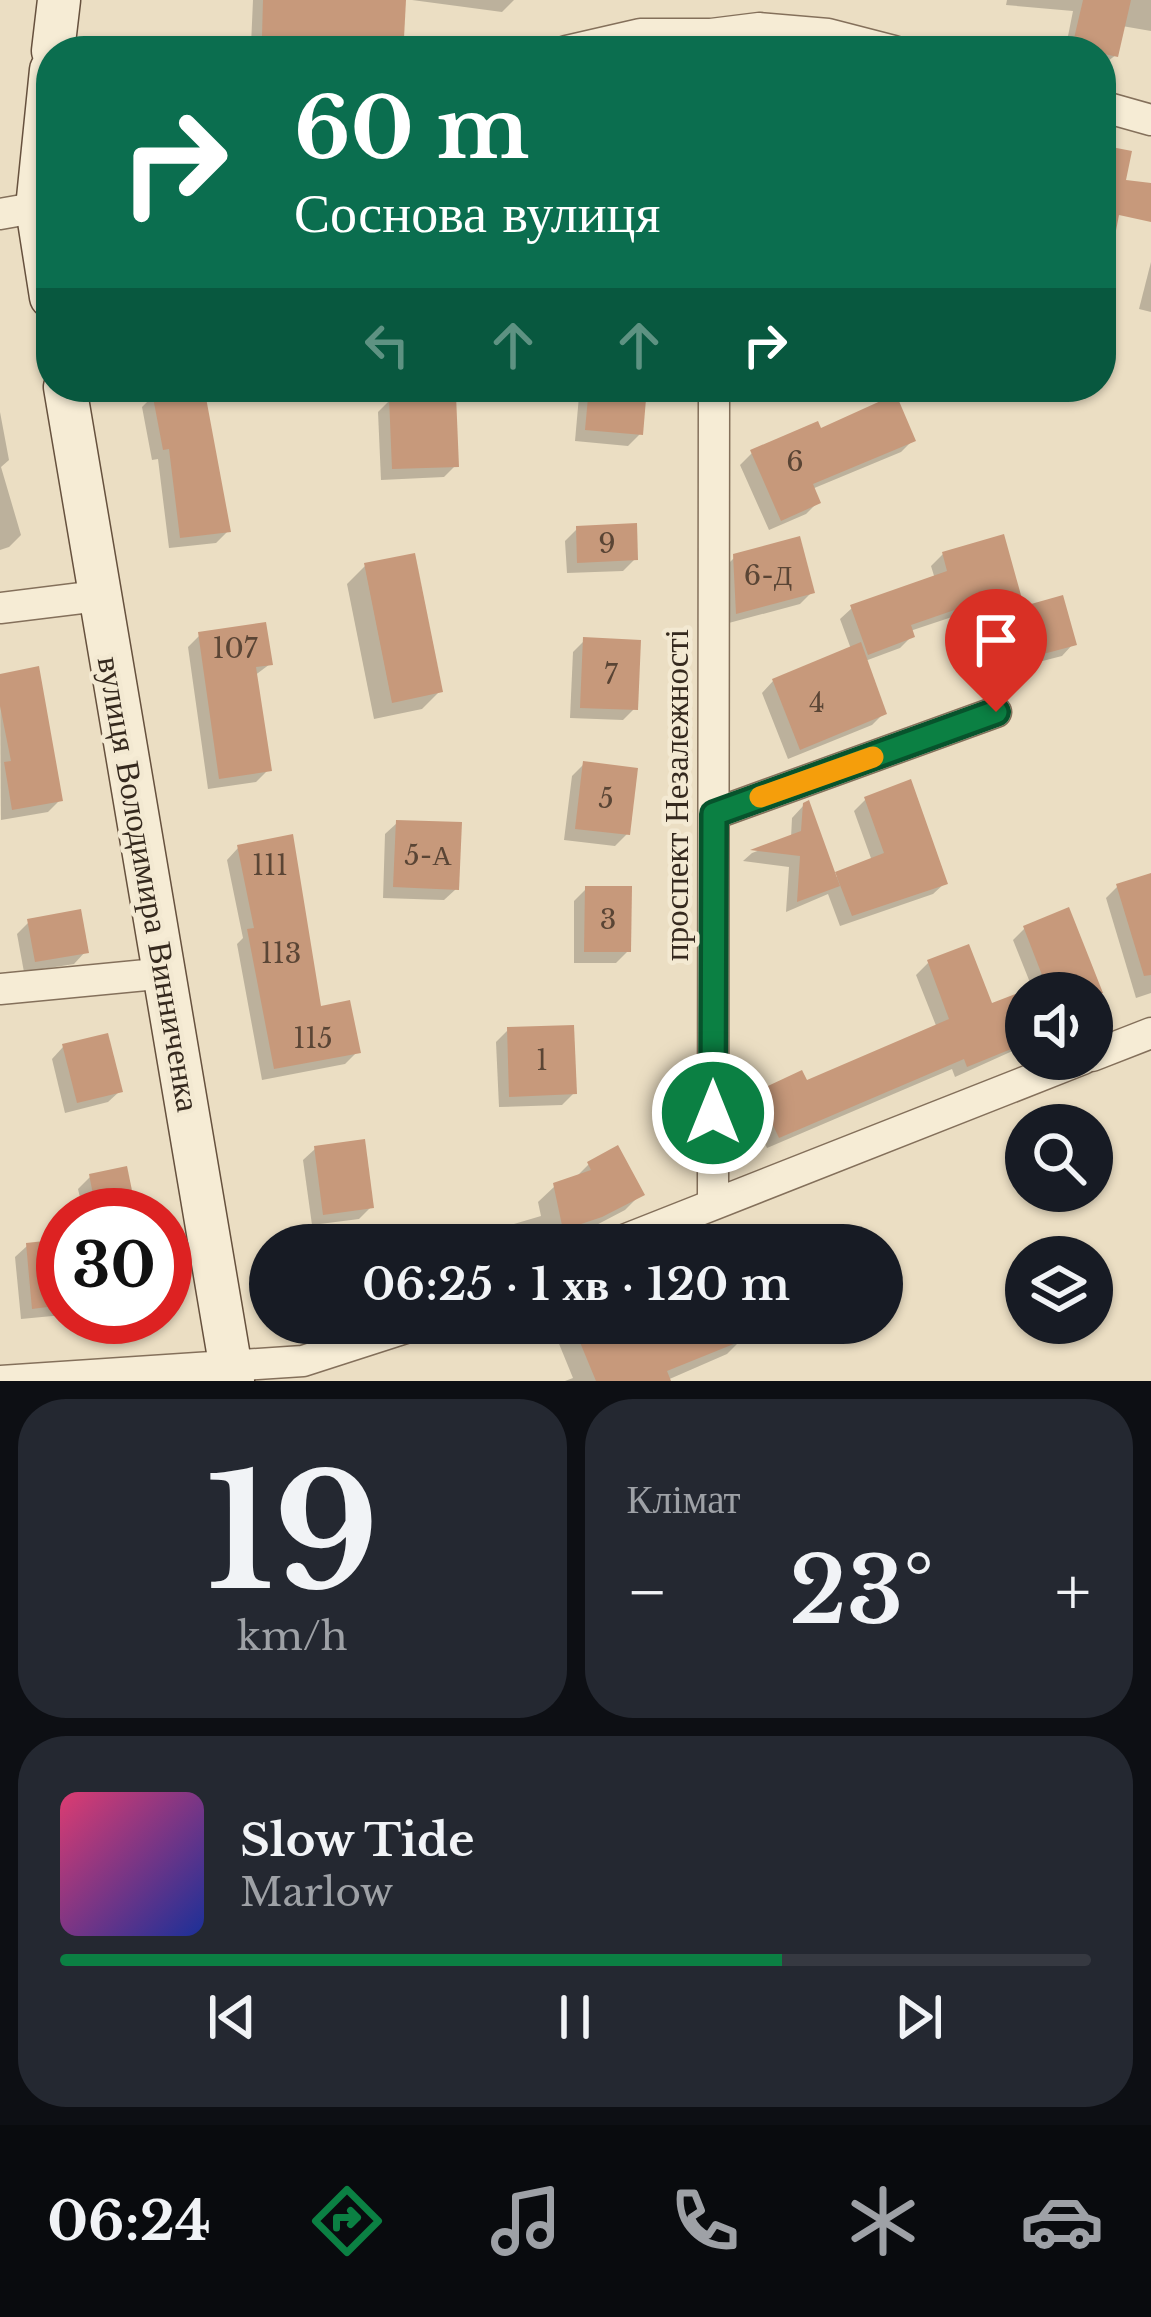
<!DOCTYPE html>
<html lang="uk">
<meta charset="utf-8">
<style>
:root{--surface:#171b24;--page:#242831;--text:#f1f3f6;--muted:#9ea1a6;--line:#363941;--accent:#0b8043}
body{margin:0;font-family:"Libre Baskerville",serif;background:var(--page);color:var(--text);height:100vh;display:flex;flex-direction:column;font-size:45px;white-space:nowrap}
*{box-sizing:border-box;margin:0}
p{font-size:39px;color:var(--muted)}
.icon{flex:none;width:66px;height:66px;fill:none;stroke:currentColor;stroke-width:2;stroke-linecap:round;stroke-linejoin:round}
.map{position:relative;height:1381px;overflow:hidden}
.details{display:flex;flex-direction:column;gap:18px;padding:18px;background:#0d0f14;flex:1}
.details>*{flex:none}
.banner{position:absolute;left:36px;top:36px;width:1080px;height:366px;border-radius:48px;box-shadow:0 3px 9px #0004;background:#0b6e4f;color:#fff;overflow:hidden}
.buttons{position:absolute;left:1005px;top:972px;display:grid;gap:24px}
.buttons a{display:grid;place-items:center;width:108px;height:108px;border-radius:50%;background:var(--surface);box-shadow:0 3px 9px #0004;font-size:60px}
.speed{position:absolute;left:36px;top:1188px;display:flex;gap:24px;font-size:60px;font-weight:700;text-align:center}
.speed>*{display:grid;place-content:center;width:156px;height:156px;border-radius:50%;background:var(--surface);box-shadow:0 3px 9px #0004;line-height:1}
.speed .limit{border:18px solid #d22;background:#fff;color:#111}
.pin{position:absolute;display:grid;place-items:center;width:102px;height:102px;color:#fff;margin:-123px -51px;border-radius:50% 50% 50% 0;rotate:-45deg;box-shadow:0 0 12px #0007}
.pin .icon{rotate:45deg}
.me{position:absolute;width:132px;margin:-66px;rotate:0deg;stroke-linejoin:round;filter:drop-shadow(0 0 9px #0008)}
.turn{display:flex;align-items:center;gap:42px;height:252px;padding:0 60px;font-size:54px}
.turn .icon{width:156px;height:156px;stroke-width:2.5}
.turn b{display:block;font-size:84px;line-height:102px}
.lanes{display:flex;align-items:center;height:114px;padding:0 60px;background:#0003;justify-content:center;gap:60px;direction:ltr}
.lanes .off{opacity:.35}
.big{font-size:90px;font-weight:600;line-height:1.1}
.details .card{flex:1;display:flex;flex-direction:column;justify-content:center;gap:18px;min-width:0;padding:0 42px;border-radius:48px;background:var(--page)}
.details .dial{align-items:center;gap:0}
.dial b{font-size:156px;line-height:1}
.song{display:flex;align-items:center;gap:36px}
.cover{width:144px;height:144px;border-radius:18px;background:linear-gradient(135deg,hsl(340 70% 55%),hsl(230 70% 35%))}
.played{height:12px;border-radius:6px;background:linear-gradient(90deg,var(--accent) 70%,var(--line) 70%)}
.keys{display:flex;justify-content:space-around;direction:ltr}
.heat{display:flex;justify-content:space-between;align-items:center;font-size:66px;direction:ltr}
.details .tiles{flex:1;display:grid;gap:18px;grid-template-columns:1fr 1fr}
.card:last-child{grid-column:span 2}
.trip{position:absolute;left:249px;top:1224px;width:654px;height:120px;border-radius:60px;background:var(--surface);box-shadow:0 3px 9px #0004;font-weight:600;line-height:120px;text-align:center}
.dock{display:flex;height:192px;justify-content:space-around;align-items:center;background:#090b0e;color:var(--muted)}
.dock .icon{width:84px;height:84px}
.dock .selected{color:var(--accent)}
.dock b{font-size:54px;color:var(--text)}
.map>svg:first-child{display:block}
.shadow{fill:#0003}
.building{fill:#c7997b}
.lines{fill:none;stroke-linecap:round;stroke-linejoin:round}
.minor-casing{stroke:#84705b;stroke-width:33}
.secondary-casing{stroke:#66513e;stroke-width:45}
.minor{stroke:#f6ecd5;stroke-width:30}
.secondary{stroke:#f6ecd5;stroke-width:42}
.route-casing{stroke:#07532c;stroke-width:30}
.route{stroke:#0b8043;stroke-width:21}
.slow{stroke:#f59e0b;stroke-width:21}
.labels{text-anchor:middle;dominant-baseline:central;stroke-width:9;stroke-linejoin:round;paint-order:stroke}
.number-label{font-size:27px;fill:#5a4535}
.street-label{font-size:33px;fill:#35291e;stroke:#f3e9d2}
</style>
<div class="map">
<svg width="1151" height="1381" viewBox="0 0 1151 1381">
<rect width="100%" height="100%" fill="#ebdec3"/>
<g class="shadow">
<path d="M 253,0 L 403,0 L 401,37 L 389,48 L 264,48 L 262,42 L 251,45 Z"/>
<path d="M 412,0 L 514,0 L 502,12 Z"/>
<path d="M 1007,0 L 1151,0 L 1151,31 L 1122,26 L 1116,55 L 1101,66 L 1101,51 L 1065,51 L 1073,11 L 1006,5 Z"/>
<path d="M 1151,262 L 1151,312 L 1139,309 Z"/>
<path d="M 201,387 L 228,531 L 216,543 L 169,548 L 158,459 L 152,460 L 142,407 L 154,395 Z"/>
<path d="M 588,387 L 631,387 L 640,434 L 628,446 L 575,441 L 579,396 Z"/>
<path d="M 390,400 L 456,465 L 444,477 L 381,480 L 378,412 Z"/>
<path d="M 0,412 L 9,460 L 1,467 L 21,535 L 9,547 L 0,550 Z"/>
<path d="M 812,435 L 913,440 L 901,452 L 812,489 L 817,503 L 806,514 L 769,530 L 740,465 L 752,453 Z"/>
<path d="M 577,529 L 635,559 L 623,571 L 567,573 L 565,541 Z"/>
<path d="M 943,554 L 1073,644 L 1062,656 L 972,679 L 955,616 L 910,631 L 912,636 L 900,648 L 865,661 L 884,713 L 872,725 L 788,759 L 762,693 L 773,681 L 851,649 L 840,619 L 852,608 L 935,579 L 931,566 Z"/>
<path d="M 735,557 L 812,592 L 800,604 L 725,624 L 723,569 Z"/>
<path d="M 365,566 L 440,691 L 422,709 L 374,719 L 347,584 Z"/>
<path d="M 200,635 L 270,664 L 254,676 L 268,770 L 256,782 L 208,789 L 188,647 Z"/>
<path d="M 585,640 L 635,708 L 623,720 L 570,718 L 573,652 Z"/>
<path d="M 0,677 L 60,800 L 48,812 L 1,820 Z"/>
<path d="M 584,764 L 627,834 L 615,846 L 564,840 L 572,776 Z"/>
<path d="M 866,799 L 945,883 L 933,894 L 840,926 L 828,894 L 786,912 L 789,867 L 743,861 L 752,853 L 791,838 L 792,818 L 804,805 L 834,878 L 872,861 L 854,811 Z"/>
<path d="M 397,823 L 456,889 L 444,900 L 383,898 L 385,834 Z"/>
<path d="M 238,848 L 318,1009 L 357,1052 L 345,1064 L 262,1080 L 237,944 L 243,938 L 227,860 Z"/>
<path d="M 1151,876 L 1151,993 L 1136,998 L 1106,898 L 1118,886 Z"/>
<path d="M 586,889 L 628,951 L 616,963 L 574,963 L 574,901 Z"/>
<path d="M 1067,911 L 1106,1008 L 1092,1021 L 1092,993 L 1026,993 L 1033,990 L 1013,940 L 1025,928 Z"/>
<path d="M 29,922 L 85,952 L 74,964 L 24,972 L 17,934 Z"/>
<path d="M 928,963 L 991,1007 L 1026,993 L 1026,1045 L 955,1077 L 952,1069 L 767,1148 L 747,1105 L 759,1093 L 806,1084 L 937,1028 L 916,975 Z"/>
<path d="M 508,1030 L 574,1093 L 562,1105 L 499,1107 L 496,1042 Z"/>
<path d="M 63,1047 L 120,1091 L 108,1102 L 65,1113 L 52,1059 Z"/>
<path d="M 315,1149 L 371,1207 L 359,1219 L 312,1225 L 303,1160 Z"/>
<path d="M 589,1164 L 641,1194 L 625,1210 L 583,1232 L 547,1245 L 546,1237 L 538,1245 L 444,1245 L 541,1216 L 538,1202 L 555,1186 L 574,1179 Z"/>
<path d="M 90,1177 L 134,1215 L 84,1215 L 78,1189 Z"/>
<path d="M 63,1242 L 63,1315 L 21,1319 L 15,1257 L 27,1246 Z"/>
<path d="M 91,1317 L 147,1317 L 147,1321 L 136,1332 L 94,1338 Z"/>
<path d="M 293,1323 L 349,1323 L 296,1338 Z"/>
<path d="M 566,1323 L 737,1323 L 743,1338 L 727,1354 L 665,1381 L 565,1381 L 573,1378 L 555,1334 Z"/>
</g>
<g class="building">
<path d="M 263,0 L 406,0 L 404,38 L 262,36 Z"/>
<path d="M 1083,0 L 1131,0 L 1118,57 L 1072,47 Z"/>
<path d="M 1101,145 L 1132,151 L 1126,180 L 1151,183 L 1151,222 L 1119,215 L 1114,241 L 1101,239 Z"/>
<path d="M 178,387 L 204,387 L 231,532 L 180,538 L 169,449 L 163,450 L 152,392 Z"/>
<path d="M 589,387 L 647,387 L 643,435 L 585,430 Z"/>
<path d="M 896,394 L 916,441 L 813,484 L 821,503 L 781,521 L 750,450 L 818,421 L 821,428 Z"/>
<path d="M 456,395 L 459,467 L 392,469 L 389,397 Z"/>
<path d="M 637,523 L 638,560 L 577,563 L 576,526 Z"/>
<path d="M 1004,534 L 1024,606 L 1063,595 L 1077,645 L 983,670 L 966,606 L 911,625 L 915,637 L 868,655 L 850,605 L 947,571 L 942,552 Z"/>
<path d="M 800,536 L 815,593 L 736,614 L 733,554 Z"/>
<path d="M 415,553 L 443,692 L 392,703 L 364,563 Z"/>
<path d="M 266,622 L 273,665 L 256,667 L 272,771 L 219,779 L 198,632 Z"/>
<path d="M 583,637 L 641,640 L 638,710 L 580,708 Z"/>
<path d="M 861,642 L 887,714 L 800,750 L 772,679 Z"/>
<path d="M 39,666 L 63,801 L 12,810 L 4,762 L 11,761 L 0,706 L 0,674 Z"/>
<path d="M 583,761 L 638,768 L 630,835 L 575,829 Z"/>
<path d="M 911,779 L 948,884 L 852,916 L 835,872 L 884,853 L 864,797 Z"/>
<path d="M 809,800 L 840,886 L 797,902 L 800,856 L 750,850 L 801,831 L 803,803 Z"/>
<path d="M 396,820 L 462,822 L 459,890 L 393,887 Z"/>
<path d="M 293,834 L 321,1006 L 350,1000 L 361,1053 L 274,1069 L 247,929 L 254,928 L 237,845 Z"/>
<path d="M 1151,873 L 1151,975 L 1144,976 L 1116,884 Z"/>
<path d="M 585,886 L 632,886 L 631,952 L 584,952 Z"/>
<path d="M 1069,907 L 1103,993 L 1049,993 L 1023,926 Z"/>
<path d="M 81,909 L 89,953 L 35,962 L 27,919 Z"/>
<path d="M 969,944 L 992,1003 L 1026,990 L 1026,1043 L 967,1067 L 964,1059 L 779,1138 L 757,1091 L 802,1070 L 807,1080 L 949,1019 L 927,960 Z"/>
<path d="M 574,1025 L 577,1094 L 509,1097 L 507,1027 Z"/>
<path d="M 108,1033 L 123,1092 L 77,1103 L 62,1044 Z"/>
<path d="M 365,1139 L 374,1208 L 323,1215 L 314,1146 Z"/>
<path d="M 618,1145 L 645,1195 L 602,1217 L 563,1230 L 553,1183 L 591,1170 L 587,1162 Z"/>
<path d="M 127,1166 L 137,1215 L 97,1215 L 89,1174 Z"/>
<path d="M 63,1239 L 63,1305 L 32,1309 L 26,1243 Z"/>
<path d="M 572,1323 L 783,1323 L 783,1324 L 667,1371 L 671,1381 L 596,1381 Z"/>
</g>
<g class="lines">
<g class="minor-casing">
<g id="minor">
<path d="M 566,51 L 640,34 L 711,34 L 759,28 L 828,34 L 894,51"/>
<path d="M 1101,106 L 1151,120"/>
<path d="M 0,214 L 51,205"/>
<path d="M 0,608 L 98,596"/>
<path d="M 714,814 L 996,712"/>
<path d="M 0,989 L 167,973"/>
<path d="M 1092,1056 L 1151,1033"/>
<path d="M 713,1203 L 714,387"/>
<path d="M 611,1245 L 1083,1059"/>
<path d="M 0,1381 L 303,1361 L 421,1323"/>
</g>
</g>
<g class="secondary-casing">
<g id="secondary">
<path d="M 53,51 L 59,0"/>
<path d="M 51,70 L 37,208 L 51,297"/>
<path d="M 65,387 L 233,1381"/>
</g>
</g>
<use href="#minor" class="minor"/>
<use href="#secondary" class="secondary"/>
</g>
<g class="lines">
<g class="route-casing">
<path id="route" d="M 713,1113 L 714,814 L 996,712"/>
</g>
<use href="#route" class="route"/>
<path class="slow" d="M 760,797 L 873,757"/>
</g>
<g class="labels">
<g class="number-label">
<text x="795" y="461">6</text>
<text x="607" y="543">9</text>
<text x="768" y="575">6-Д</text>
<text x="235" y="648">107</text>
<text x="611" y="674">7</text>
<text x="817" y="702">4</text>
<text x="606" y="798">5</text>
<text x="428" y="855">5-А</text>
<text x="270" y="865">111</text>
<text x="608" y="919">3</text>
<text x="281" y="953">113</text>
<text x="313" y="1038">115</text>
<text x="542" y="1060">1</text>
</g>
<g class="street-label">
<text transform="translate(676 795) rotate(-90)">проспект Незалежності</text>
<text transform="translate(149 884) rotate(80)">вулиця Володимира Винниченка</text>
</g>
</g>
</svg>
<div class="buttons">
<a><svg class="icon" aria-label="sound" viewBox="0 0 24 24"><path d="M4 9h4l5-4v14l-5-4H4zM17 9q2 3 0 6"/></svg></a>
<a><svg class="icon" aria-label="search" viewBox="0 0 24 24"><circle cx="10" cy="10" r="6"/><path d="M15 15l6 6"/></svg></a>
<a><svg class="icon" aria-label="layers" viewBox="0 0 24 24"><path d="M12 4l9 5-9 5-9-5zM3 14l9 5 9-5"/></svg></a>
</div>
<div class="speed"><div class="limit">30</div></div>
<div class="pin" style="left:996px;top:712px;background:#d93025"><svg class="icon" aria-label="arrive" viewBox="0 0 24 24"><path d="M6 21V4h12l-3 4 3 4H6"/></svg></div>
<svg class="me" style="left:713px;top:1113px" viewBox="-20 -20 40 40"><circle r="17" fill="#0b8043" stroke="#fff" stroke-width="3"/><path d="M0-11L8 9 0 5-8 9z" fill="#fff"/></svg>
<div class="trip">06:25 · 1 хв · 120 m</div>
<div class="banner">
<div class="turn"><svg class="icon" aria-label="right" viewBox="0 0 24 24"><path d="M7 20v-9h11M14 6l5 5-5 5"/></svg><div><b>60 m</b>Соснова вулиця</div></div>
<div class="lanes"><svg class="icon off" aria-label="left" viewBox="0 0 24 24"><path d="M17 20v-9H6M10 6l-5 5 5 5"/></svg><svg class="icon off" aria-label="ahead" viewBox="0 0 24 24"><path d="M12 20V5M6 11l6-6 6 6"/></svg><svg class="icon off" aria-label="ahead" viewBox="0 0 24 24"><path d="M12 20V5M6 11l6-6 6 6"/></svg><svg class="icon" aria-label="right" viewBox="0 0 24 24"><path d="M7 20v-9h11M14 6l5 5-5 5"/></svg></div>
</div>
</div>
<section class="details">
<div class="tiles">
<div class="card dial"><b>19</b><p>km/h</p></div>
<div class="card"><p>Клімат</p>
<div class="heat"><a>−</a><b class="big">23°</b><a>+</a></div>
</div>
<div class="card">
<div class="song"><i class="cover"></i><div><b>Slow Tide</b><p>Marlow</p></div></div>
<div class="played"></div>
<div class="keys"><svg class="icon" aria-label="previous" viewBox="0 0 24 24"><path d="M18 5L8 12l10 7zM5 5v14"/></svg><svg class="icon" aria-label="pause" viewBox="0 0 24 24"><path d="M8 5v14M16 5v14"/></svg><svg class="icon" aria-label="next" viewBox="0 0 24 24"><path d="M6 5l10 7-10 7zM19 5v14"/></svg></div>
</div>
</div>
</section>
<nav class="dock">
<b>06:24</b>
<svg class="icon selected" aria-label="directions" viewBox="0 0 24 24"><path d="M12 3l9 9-9 9-9-9zM9 14v-3h6M13 9l2 2-2 2"/></svg>
<svg class="icon" aria-label="music" viewBox="0 0 24 24"><path d="M9 18V5l10-2v13"/><circle cx="6" cy="18" r="3"/><circle cx="16" cy="16" r="3"/></svg>
<svg class="icon" aria-label="phone" viewBox="0 0 24 24"><path d="M5 4h4l2 5-3 2q2 4 5 5l2-3 5 2v4C11 20 4 13 5 4z"/></svg>
<svg class="icon" aria-label="climate" viewBox="0 0 24 24"><path d="M12 3v18M4 7l16 10M4 17L20 7"/></svg>
<svg class="icon" aria-label="car" viewBox="0 0 24 24"><path d="M5 17H2v-5l4-1 3-4h7l3 4 3 1v5h-3M9 17h6M6 11h13"/><circle cx="7" cy="17" r="2"/><circle cx="17" cy="17" r="2"/></svg>
</nav>
